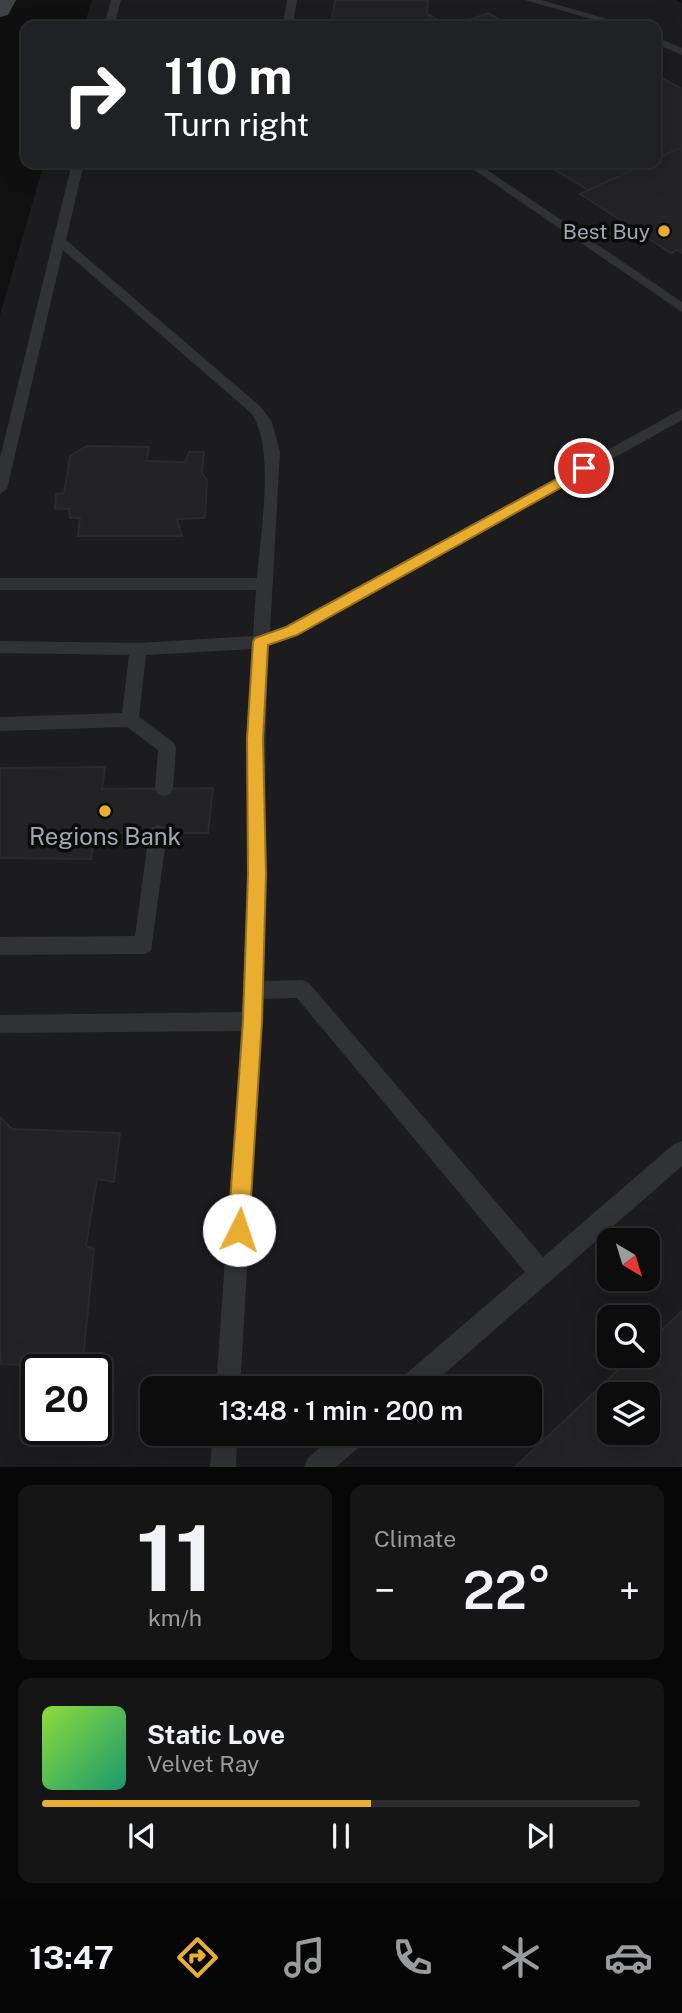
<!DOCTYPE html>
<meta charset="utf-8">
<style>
:root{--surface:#0c0c0d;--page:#151516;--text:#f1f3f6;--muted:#9a9b9d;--line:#2c2c2e;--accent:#e9ad30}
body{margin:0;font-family:"Public Sans",sans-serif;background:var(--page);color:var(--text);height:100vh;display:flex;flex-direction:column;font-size:26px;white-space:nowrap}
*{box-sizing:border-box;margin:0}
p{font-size:23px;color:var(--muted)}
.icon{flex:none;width:38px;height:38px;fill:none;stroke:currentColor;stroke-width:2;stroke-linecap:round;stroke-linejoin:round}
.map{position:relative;height:1467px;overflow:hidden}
.side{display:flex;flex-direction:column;gap:18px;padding:18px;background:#070707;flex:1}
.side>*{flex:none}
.guide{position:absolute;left:21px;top:21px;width:640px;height:147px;border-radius:14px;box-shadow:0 7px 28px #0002,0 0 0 2px var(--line);background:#202124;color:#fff;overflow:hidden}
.needle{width:46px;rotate:142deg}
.fabs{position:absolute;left:597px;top:1228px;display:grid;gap:14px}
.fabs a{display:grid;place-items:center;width:63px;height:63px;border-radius:14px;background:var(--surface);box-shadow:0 7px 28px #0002,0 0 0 2px var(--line);font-size:35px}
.speed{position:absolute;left:21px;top:1354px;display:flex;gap:14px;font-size:35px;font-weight:700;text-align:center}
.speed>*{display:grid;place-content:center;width:91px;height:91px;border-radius:50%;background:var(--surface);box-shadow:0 7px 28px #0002,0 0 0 2px var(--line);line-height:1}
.speed .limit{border:4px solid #111;border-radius:10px;background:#fff;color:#111}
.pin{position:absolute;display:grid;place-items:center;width:60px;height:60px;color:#fff;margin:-30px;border:4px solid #fff;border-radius:50%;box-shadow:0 2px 7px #0007}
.me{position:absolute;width:77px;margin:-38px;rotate:4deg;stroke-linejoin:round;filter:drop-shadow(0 0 5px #0008)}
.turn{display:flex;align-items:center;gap:24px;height:147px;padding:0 28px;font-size:32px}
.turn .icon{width:91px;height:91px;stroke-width:2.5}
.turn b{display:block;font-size:49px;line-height:60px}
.big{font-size:52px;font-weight:600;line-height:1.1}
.side .card{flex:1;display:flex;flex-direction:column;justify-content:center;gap:10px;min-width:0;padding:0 24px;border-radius:14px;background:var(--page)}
.side .dial{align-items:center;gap:0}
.dial b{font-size:91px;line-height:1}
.song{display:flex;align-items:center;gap:21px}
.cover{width:84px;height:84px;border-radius:10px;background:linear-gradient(135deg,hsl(90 70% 55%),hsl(160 70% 35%))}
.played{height:7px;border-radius:4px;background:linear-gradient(90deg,var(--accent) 55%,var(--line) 55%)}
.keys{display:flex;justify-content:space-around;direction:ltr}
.heat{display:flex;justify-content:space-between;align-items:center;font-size:38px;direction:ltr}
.side .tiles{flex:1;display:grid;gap:18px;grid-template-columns:1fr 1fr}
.card:last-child{grid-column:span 2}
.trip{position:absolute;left:140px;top:1376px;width:402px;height:70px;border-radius:14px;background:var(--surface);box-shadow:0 7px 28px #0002,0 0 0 2px var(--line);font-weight:600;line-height:70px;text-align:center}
.menu{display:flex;height:112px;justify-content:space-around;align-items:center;background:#050505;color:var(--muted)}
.menu .icon{width:49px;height:49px}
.menu .active{color:var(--accent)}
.menu b{font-size:32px;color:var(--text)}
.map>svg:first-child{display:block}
.built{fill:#1c1c1e;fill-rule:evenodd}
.building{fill:#232325;stroke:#2a2a2d;stroke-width:2;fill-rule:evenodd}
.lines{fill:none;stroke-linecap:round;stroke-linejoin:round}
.service{fill:#313236;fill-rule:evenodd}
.secondary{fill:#3f4146;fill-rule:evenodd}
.route{fill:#e9ad30;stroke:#97701f;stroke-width:2}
.poi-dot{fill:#e9ad30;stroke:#0b0b0c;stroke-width:2.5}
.labels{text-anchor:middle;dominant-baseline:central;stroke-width:7;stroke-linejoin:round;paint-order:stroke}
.far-poi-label{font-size:21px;fill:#a2a6b1;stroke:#0b0b0c;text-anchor:end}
.poi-label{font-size:24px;fill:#a2a6b1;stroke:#0b0b0c}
</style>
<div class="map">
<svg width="682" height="1467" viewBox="0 0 682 1467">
<rect width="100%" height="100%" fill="#101011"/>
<path class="built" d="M 92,0 L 676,0 L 682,3 L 682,1467 L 0,1467 L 0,315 L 44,163 L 656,163 L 656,26 L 84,26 ZM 609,1241 L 648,1241 L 648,1279 L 609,1279 ZM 609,1318 L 648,1318 L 648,1356 L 609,1356 ZM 37,1370 L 96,1370 L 96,1430 L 37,1430 ZM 152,1388 L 530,1388 L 530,1433 L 152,1433 ZM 609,1395 L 648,1395 L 648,1433 L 609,1433 Z"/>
<g class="building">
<path d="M 335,0 L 428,0 L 427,14 L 449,26 L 331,26 Z"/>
<path d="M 488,13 L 512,26 L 453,26 Z"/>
<rect x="142" y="24" width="52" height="2"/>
<path d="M 656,75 L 682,89 L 682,147 L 656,159 Z"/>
<path d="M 682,147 L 682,253 L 677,250 L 671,253 L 580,194 L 648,163 L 656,163 L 656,159 Z"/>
<path d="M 538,163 L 648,163 L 588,190 L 545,164 Z"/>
<path d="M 87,446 L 149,447 L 147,461 L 185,462 L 189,452 L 204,452 L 202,473 L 207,480 L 205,518 L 177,519 L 182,536 L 78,536 L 80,518 L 70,518 L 69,509 L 55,509 L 56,494 L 64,493 L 70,456 Z"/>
<path d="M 105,767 L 102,789 L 213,788 L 208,833 L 95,833 L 91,859 L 0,858 L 0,768 Z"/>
<path d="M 0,1117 L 12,1129 L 120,1133 L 114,1182 L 97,1179 L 86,1246 L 94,1249 L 82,1370 L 37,1370 L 37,1416 L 24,1416 L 29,1365 L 0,1364 Z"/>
<path d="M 682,1311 L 682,1467 L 515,1467 L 633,1356 L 648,1356 L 648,1343 ZM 609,1395 L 648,1395 L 648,1433 L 609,1433 Z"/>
</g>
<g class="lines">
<g class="service">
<path d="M 111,0 L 121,0 L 114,26 L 104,26 Z"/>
<path d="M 287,0 L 297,0 L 294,18 L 297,26 L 287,26 L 284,18 Z"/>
<path d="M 525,0 L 541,0 L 632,26 L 616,26 Z"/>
<path d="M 656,37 L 682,48 L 682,55 L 656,44 Z"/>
<path d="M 72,163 L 84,163 L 66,240 L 261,407 L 272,422 L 280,452 L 270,632 L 285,627 L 682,409 L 682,420 L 297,635 L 269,645 C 263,757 267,869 263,981 L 302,980 L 309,983 L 543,1257 L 674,1144 L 682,1141 L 682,1166 L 428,1388 L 397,1388 L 400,1379 L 525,1272 L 297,998 L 263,999 L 240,1388 L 216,1388 L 241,1031 L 0,1033 L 0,1015 L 242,1012 L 248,874 L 246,739 L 252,649 L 146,655 L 139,717 L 173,742 L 176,747 L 173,789 L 170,794 L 164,796 L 158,794 L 155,789 L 158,750 L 127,727 L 0,731 L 0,717 L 122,713 L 129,655 L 0,653 L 0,641 L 138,643 L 253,636 L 256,590 L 0,590 L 0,578 L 257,578 C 260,535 276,447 251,413 L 63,250 L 7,489 L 0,494 L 0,458 Z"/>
<path d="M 464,163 L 477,163 L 682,302 L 682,312 Z"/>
<path d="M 158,825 L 165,828 L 167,833 L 151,951 L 144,954 L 0,955 L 0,937 L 135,936 L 149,833 L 151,828 Z"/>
<path d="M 213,1433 L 237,1433 L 236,1467 L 210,1467 Z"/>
<path d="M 337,1433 L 368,1433 L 365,1442 L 336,1467 L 304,1467 L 308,1458 Z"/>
</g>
<path class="secondary" d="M 0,0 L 16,0 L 8,15 L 0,17 Z"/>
</g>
<path class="route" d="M 584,464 L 591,468 L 589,472 L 297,635 L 268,645 L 263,739 L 266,874 L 262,1021 L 249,1230 L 246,1238 L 239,1241 L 231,1238 L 228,1230 L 243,1021 L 248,874 L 247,739 L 253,642 L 255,638 L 286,627 Z"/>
<g class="poi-dot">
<circle cx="664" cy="231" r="7"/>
<circle cx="105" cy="811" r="7"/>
</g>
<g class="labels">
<g class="far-poi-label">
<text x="650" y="231">Best Buy</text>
</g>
<g class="poi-label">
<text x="105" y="836">Regions Bank</text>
</g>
</g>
</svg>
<div class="fabs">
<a><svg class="needle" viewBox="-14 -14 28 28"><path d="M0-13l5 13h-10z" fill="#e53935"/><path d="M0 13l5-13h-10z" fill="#9a9b9d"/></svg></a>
<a><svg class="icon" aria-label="search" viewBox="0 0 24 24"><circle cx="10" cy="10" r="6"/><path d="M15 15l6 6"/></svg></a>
<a><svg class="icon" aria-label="layers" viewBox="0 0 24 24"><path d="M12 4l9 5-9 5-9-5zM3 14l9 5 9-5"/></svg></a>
</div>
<div class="speed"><div class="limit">20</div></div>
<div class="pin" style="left:584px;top:468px;background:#d93025"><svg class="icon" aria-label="arrive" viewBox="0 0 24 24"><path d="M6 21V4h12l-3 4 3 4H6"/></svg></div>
<svg class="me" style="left:239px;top:1230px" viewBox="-20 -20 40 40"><circle r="19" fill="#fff"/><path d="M0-13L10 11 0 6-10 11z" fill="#e9ad30"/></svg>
<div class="trip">13:48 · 1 min · 200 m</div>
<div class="guide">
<div class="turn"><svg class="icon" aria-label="right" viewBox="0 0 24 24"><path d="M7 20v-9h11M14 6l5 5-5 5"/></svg><div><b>110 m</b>Turn right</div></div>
</div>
</div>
<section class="side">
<div class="tiles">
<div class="card dial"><b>11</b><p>km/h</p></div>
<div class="card"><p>Climate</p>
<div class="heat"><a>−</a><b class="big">22°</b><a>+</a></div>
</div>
<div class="card">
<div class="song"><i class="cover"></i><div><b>Static Love</b><p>Velvet Ray</p></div></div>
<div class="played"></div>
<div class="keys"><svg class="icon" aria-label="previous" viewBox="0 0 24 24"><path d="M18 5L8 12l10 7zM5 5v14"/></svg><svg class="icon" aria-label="pause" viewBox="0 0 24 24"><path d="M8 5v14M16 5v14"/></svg><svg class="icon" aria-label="next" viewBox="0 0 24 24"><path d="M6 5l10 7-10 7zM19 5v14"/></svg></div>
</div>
</div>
</section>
<nav class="menu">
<b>13:47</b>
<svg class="icon active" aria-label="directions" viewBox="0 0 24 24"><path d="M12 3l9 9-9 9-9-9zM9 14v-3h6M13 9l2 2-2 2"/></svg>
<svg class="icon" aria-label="music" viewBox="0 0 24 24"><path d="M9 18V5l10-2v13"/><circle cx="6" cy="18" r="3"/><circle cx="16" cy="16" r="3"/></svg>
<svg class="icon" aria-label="phone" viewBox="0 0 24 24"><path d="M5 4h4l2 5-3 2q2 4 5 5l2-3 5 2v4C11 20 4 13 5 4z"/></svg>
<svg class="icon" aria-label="climate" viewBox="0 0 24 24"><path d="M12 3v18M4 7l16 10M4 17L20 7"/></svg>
<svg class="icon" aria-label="car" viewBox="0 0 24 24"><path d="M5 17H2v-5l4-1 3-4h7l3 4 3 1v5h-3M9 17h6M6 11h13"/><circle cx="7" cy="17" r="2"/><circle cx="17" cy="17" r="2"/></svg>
</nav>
